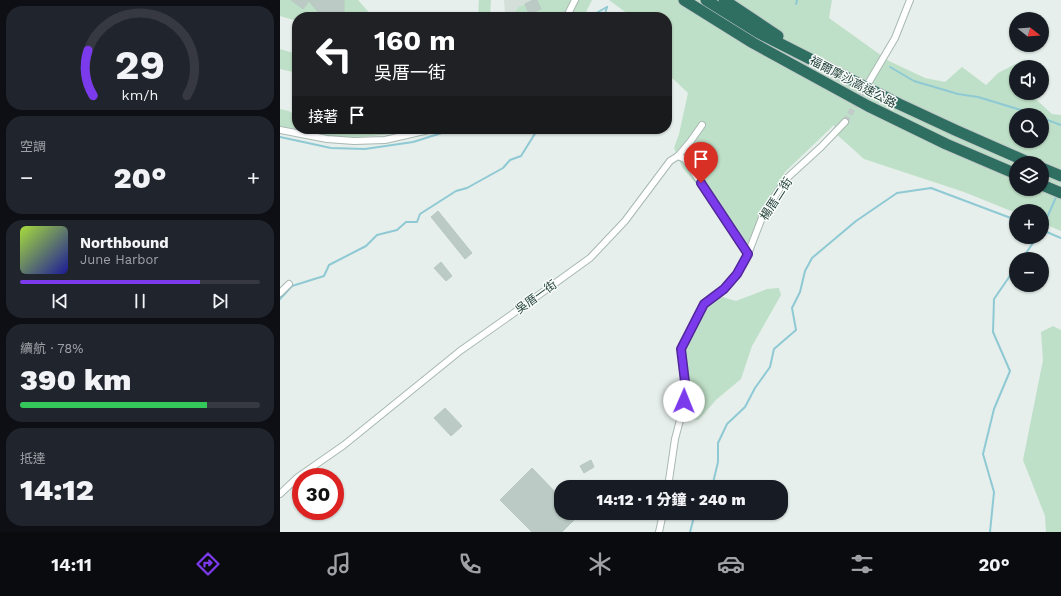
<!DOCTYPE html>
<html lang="zh-TW">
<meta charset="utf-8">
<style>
:root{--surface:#171b24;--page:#20242c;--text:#f1f3f6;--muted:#9ea1a6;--line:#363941;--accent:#7c3aed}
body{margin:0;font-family:"Work Sans","Noto Sans TC",sans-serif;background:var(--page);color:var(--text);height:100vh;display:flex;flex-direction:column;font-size:15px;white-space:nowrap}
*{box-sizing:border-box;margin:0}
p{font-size:13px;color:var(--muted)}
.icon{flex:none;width:22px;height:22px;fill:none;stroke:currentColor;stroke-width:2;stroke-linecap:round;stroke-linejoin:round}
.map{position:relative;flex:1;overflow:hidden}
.sheet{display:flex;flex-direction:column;gap:6px;padding:6px;background:#0d0f14;width:280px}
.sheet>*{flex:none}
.hud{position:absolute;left:12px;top:12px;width:380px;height:122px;border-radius:16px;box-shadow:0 1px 3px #0004;background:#202124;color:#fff;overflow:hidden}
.needle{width:26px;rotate:107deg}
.fabs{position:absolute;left:729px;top:12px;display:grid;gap:8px}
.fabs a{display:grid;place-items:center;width:40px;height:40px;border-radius:50%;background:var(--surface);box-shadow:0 1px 3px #0004;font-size:20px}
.speed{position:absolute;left:12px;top:468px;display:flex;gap:8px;font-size:20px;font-weight:700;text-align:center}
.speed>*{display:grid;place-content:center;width:52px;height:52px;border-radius:50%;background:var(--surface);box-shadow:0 1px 3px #0004;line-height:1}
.speed .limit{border:6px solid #d22;background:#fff;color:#111}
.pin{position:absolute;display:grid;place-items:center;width:34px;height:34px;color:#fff;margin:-41px -17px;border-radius:50% 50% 50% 0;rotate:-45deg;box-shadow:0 0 4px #0007}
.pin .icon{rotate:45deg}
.me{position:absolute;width:44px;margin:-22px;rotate:1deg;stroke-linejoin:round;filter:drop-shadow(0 0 3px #0008)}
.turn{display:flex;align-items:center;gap:14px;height:84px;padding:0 16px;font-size:18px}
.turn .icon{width:52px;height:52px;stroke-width:2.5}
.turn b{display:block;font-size:28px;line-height:34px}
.then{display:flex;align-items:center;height:38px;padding:0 16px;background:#0003;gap:8px;font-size:15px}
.big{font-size:30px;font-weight:800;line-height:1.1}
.sheet .card{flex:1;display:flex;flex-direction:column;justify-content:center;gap:6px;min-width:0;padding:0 14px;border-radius:16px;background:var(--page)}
.sheet .dial{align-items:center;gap:0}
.dial svg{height:104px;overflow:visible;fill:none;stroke:var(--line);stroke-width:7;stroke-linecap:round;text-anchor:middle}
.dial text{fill:var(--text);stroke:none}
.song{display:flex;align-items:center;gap:12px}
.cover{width:48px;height:48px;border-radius:6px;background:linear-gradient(135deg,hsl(80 70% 55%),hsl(240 70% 35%))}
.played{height:4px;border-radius:2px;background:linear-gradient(90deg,var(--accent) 75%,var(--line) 75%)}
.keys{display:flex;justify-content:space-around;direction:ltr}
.heat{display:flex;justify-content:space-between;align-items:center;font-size:22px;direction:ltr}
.charge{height:6px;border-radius:3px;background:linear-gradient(90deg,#34c759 78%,var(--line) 0)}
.trip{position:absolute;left:274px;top:480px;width:234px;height:40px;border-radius:16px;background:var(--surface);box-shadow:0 1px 3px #0004;font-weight:800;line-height:40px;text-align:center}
.tabs{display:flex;height:64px;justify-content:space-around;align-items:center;background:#090b0e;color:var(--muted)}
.tabs .icon{width:28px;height:28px}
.tabs .on{color:var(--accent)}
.tabs b{font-size:18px;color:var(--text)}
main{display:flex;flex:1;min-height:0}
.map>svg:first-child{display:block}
.built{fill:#d4dfda}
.green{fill:#bfe0c8;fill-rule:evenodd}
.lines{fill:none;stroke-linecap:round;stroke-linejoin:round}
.stream{stroke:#8ec9d4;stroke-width:2}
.building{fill:#bbcac4;stroke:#b8c9c2}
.minor-tunnel{stroke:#bfccc8;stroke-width:6;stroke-dasharray:6 3;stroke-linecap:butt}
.minor-casing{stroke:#a8b8b2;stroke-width:8}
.motorway-casing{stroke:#c2cac8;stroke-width:13}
.minor{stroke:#fff;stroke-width:6}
.motorway{stroke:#2f6f62;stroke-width:11}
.route-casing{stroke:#51269a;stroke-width:10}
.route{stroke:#7c3aed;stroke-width:7}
.labels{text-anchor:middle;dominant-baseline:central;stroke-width:3;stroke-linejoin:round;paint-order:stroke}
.street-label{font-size:12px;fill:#24423a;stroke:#f7fbf9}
</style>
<main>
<section class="sheet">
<div class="card dial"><svg viewBox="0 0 100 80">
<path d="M14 69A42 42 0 1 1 86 69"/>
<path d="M14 69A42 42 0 0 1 10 34" stroke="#7c3aed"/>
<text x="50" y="56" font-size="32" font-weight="700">29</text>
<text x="50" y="72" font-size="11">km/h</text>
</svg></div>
<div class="card"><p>空調</p>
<div class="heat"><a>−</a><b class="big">20°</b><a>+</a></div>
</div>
<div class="card">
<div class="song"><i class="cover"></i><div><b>Northbound</b><p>June Harbor</p></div></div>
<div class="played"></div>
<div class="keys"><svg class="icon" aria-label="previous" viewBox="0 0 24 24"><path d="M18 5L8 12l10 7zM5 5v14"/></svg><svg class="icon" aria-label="pause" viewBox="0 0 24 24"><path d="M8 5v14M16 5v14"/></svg><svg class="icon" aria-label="next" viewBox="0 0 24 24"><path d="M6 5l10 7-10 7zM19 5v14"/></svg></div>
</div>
<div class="card"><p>續航 · 78%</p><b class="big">390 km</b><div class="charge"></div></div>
<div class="card"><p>抵達</p><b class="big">14:12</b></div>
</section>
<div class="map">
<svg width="781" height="532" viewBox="0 0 781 532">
<rect width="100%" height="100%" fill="#e6efeb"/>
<path class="built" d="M 224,0 L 257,0 L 261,9 L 249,14 L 245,4 L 238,7 L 232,16 L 225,14 Z"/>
<g class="green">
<path d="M 0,0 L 11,0 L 23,9 L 29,1 L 37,11 L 46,17 L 17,17 L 17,21 L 0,16 Z"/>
<path d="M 64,0 L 78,0 L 93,17 L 62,17 L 64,14 Z"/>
<path d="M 199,0 L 211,0 L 210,17 L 198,17 Z"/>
<path d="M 257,0 L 312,0 L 305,14 L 300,17 L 224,17 L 225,14 L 232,16 L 238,7 L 245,4 L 249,14 L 261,9 Z"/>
<path d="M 329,0 L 552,0 L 549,18 L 609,61 L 645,78 L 665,82 L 682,67 L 706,85 L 718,73 L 745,59 L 741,67 L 736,67 L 736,77 L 735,80 L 736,81 L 736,93 L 749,93 L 772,114 L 781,115 L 781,231 L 762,223 L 762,211 L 736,211 L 736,213 L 684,192 L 584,159 L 555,133 L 554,125 L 505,172 L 482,211 L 467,245 L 402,167 L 394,148 L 399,134 L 408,93 L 387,73 L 387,17 L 352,17 ZM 736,115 L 762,115 L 762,141 L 736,141 ZM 736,163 L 762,163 L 762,189 L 736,189 Z"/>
<path d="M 0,49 L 17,54 L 17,73 L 0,69 Z"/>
<path d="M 0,109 L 9,111 L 17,117 L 17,129 L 139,129 L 121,133 L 72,138 L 49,136 L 0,126 Z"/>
<path d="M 499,288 L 501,295 L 472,346 L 461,379 L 437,399 L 418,420 L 402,419 L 408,388 L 404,346 L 425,307 L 439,296 L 456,301 L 487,289 Z"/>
<path d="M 773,326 L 781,330 L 781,532 L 766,532 L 765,516 L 743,460 L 763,360 L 761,332 Z"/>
</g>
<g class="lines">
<g class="stream">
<path d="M 516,4 L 517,0"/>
<path d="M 309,17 L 327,7"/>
<path d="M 324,17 L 327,7"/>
<path d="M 610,67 L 634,81 L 678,94 L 698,97 L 741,110 L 755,115"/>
<path d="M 762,118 L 781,125"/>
<path d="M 0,137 L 51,148 L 85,149 L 133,142 L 165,132 L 169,129"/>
<path d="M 762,229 L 777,195"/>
<path d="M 762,230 L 781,238"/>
<path d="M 742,259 L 757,237"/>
<path d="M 0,299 L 12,286 L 44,276 L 49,265 L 86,246 L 97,235 L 117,230 L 126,222 L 137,222 L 140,214 L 176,191 L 187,188 L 223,168 L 230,160 L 241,156 L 256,132 L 273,129"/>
<path d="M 432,487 L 438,462 L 438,443 L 447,424 L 465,407 L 475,388 L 490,367 L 494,349 L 516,330 L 512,308 L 520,292 L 525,271 L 532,258 L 576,221 L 617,193 L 651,188 L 736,220"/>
<path d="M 410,532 L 414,517 L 419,513"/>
<path d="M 710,532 L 714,492 L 703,454 L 714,409 L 730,371 L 713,332 L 714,299 L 736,267"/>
</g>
</g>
<g class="building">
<path d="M 11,0 L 64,0 L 64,14 L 62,17 L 46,17 L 37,11 L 29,1 L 23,9 Z"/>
<path d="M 253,0 L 257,0 L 261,9 L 249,14 L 245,4 Z"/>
<path d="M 158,211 L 192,253 L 185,259 L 151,217 Z"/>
<path d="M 161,262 L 172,276 L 166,281 L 154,268 Z"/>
<path d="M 165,408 L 182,426 L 171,436 L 154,418 Z"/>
<path d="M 311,460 L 314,467 L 304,473 L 300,466 Z"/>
<path d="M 252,468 L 281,498 L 281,513 L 301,513 L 282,532 L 252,532 L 220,500 Z"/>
</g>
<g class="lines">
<path class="minor-tunnel" d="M 565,122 L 587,85"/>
<g class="minor-casing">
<g id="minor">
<path d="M 283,17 L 288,14 L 295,0"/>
<path d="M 589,82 L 615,38 L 630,0"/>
<path d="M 0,130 L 47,139 L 74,141 L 105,140 L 153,129"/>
<path d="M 398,156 L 410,142 L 422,125"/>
<path d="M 0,293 L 9,284"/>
<path d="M 388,487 L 395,439 L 405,401 L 405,382 L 401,349 L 424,304 L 444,289 L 457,275 L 468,254 L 483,215 L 506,179 L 541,147 L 565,122"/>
<path d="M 0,494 L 18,477 L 64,445 L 180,351 L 231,315 L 310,258 L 345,221 L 390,161 L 398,156 L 405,159 L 468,254"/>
<path d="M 379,532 L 383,513"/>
</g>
</g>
<g class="motorway-casing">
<g id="motorway">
<path d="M 404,0 L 473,43 L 588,106 L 666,144 L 736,174"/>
<path d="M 426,0 L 479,33 L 619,104 L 675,130 L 750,163"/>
<path d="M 444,0 L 498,36"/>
<path d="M 762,168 L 781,176"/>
<path d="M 762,185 L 781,193"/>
</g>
</g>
<use href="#minor" class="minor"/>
<use href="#motorway" class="motorway"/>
</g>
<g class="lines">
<g class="route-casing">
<path id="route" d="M 404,401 L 405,382 L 401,349 L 424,304 L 444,289 L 457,274 L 468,254 L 421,183"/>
</g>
<use href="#route" class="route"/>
</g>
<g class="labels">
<g class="street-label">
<text transform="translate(573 82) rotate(28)">福爾摩沙高速公路</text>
<text transform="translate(496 199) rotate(-57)">楊厝二街</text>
<text transform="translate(256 297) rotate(-36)">吳厝一街</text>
</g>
</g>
</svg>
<div class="fabs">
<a><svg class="needle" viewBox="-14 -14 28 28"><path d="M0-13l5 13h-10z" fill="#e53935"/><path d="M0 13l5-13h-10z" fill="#9ea1a6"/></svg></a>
<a><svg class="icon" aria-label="sound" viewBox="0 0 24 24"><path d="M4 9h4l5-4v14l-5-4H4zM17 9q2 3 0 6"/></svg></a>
<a><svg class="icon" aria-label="search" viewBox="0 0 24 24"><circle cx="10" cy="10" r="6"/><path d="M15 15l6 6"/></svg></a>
<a><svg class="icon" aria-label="layers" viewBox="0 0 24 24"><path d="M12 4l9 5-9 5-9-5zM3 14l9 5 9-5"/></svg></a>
<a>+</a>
<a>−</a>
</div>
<div class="speed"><div class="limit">30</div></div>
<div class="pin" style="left:421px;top:183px;background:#d93025"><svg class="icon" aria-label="arrive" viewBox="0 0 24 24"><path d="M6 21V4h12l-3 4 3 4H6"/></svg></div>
<svg class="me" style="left:404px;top:401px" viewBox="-20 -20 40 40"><circle r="19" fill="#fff"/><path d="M0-13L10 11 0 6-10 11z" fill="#7c3aed"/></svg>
<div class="trip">14:12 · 1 分鐘 · 240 m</div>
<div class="hud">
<div class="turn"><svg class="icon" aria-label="left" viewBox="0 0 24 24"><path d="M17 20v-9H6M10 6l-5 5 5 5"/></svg><div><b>160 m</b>吳厝一街</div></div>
<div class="then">接著<svg class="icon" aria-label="arrive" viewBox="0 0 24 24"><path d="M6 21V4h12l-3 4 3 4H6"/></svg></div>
</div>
</div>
</main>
<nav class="tabs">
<b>14:11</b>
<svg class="icon on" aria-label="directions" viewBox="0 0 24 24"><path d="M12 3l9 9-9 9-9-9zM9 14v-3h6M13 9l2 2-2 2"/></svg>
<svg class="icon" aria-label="music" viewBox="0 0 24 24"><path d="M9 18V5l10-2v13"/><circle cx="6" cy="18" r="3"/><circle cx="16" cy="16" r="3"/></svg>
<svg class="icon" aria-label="phone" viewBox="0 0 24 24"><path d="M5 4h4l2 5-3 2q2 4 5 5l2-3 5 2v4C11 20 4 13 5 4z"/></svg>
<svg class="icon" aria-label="climate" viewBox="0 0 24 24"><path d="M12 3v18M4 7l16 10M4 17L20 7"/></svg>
<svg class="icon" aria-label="car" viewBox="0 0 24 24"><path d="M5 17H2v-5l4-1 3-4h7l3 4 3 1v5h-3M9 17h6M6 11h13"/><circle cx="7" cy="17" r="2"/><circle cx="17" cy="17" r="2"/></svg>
<svg class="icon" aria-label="filters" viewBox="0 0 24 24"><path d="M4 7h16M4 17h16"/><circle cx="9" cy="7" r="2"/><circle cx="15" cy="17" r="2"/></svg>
<b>20°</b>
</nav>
